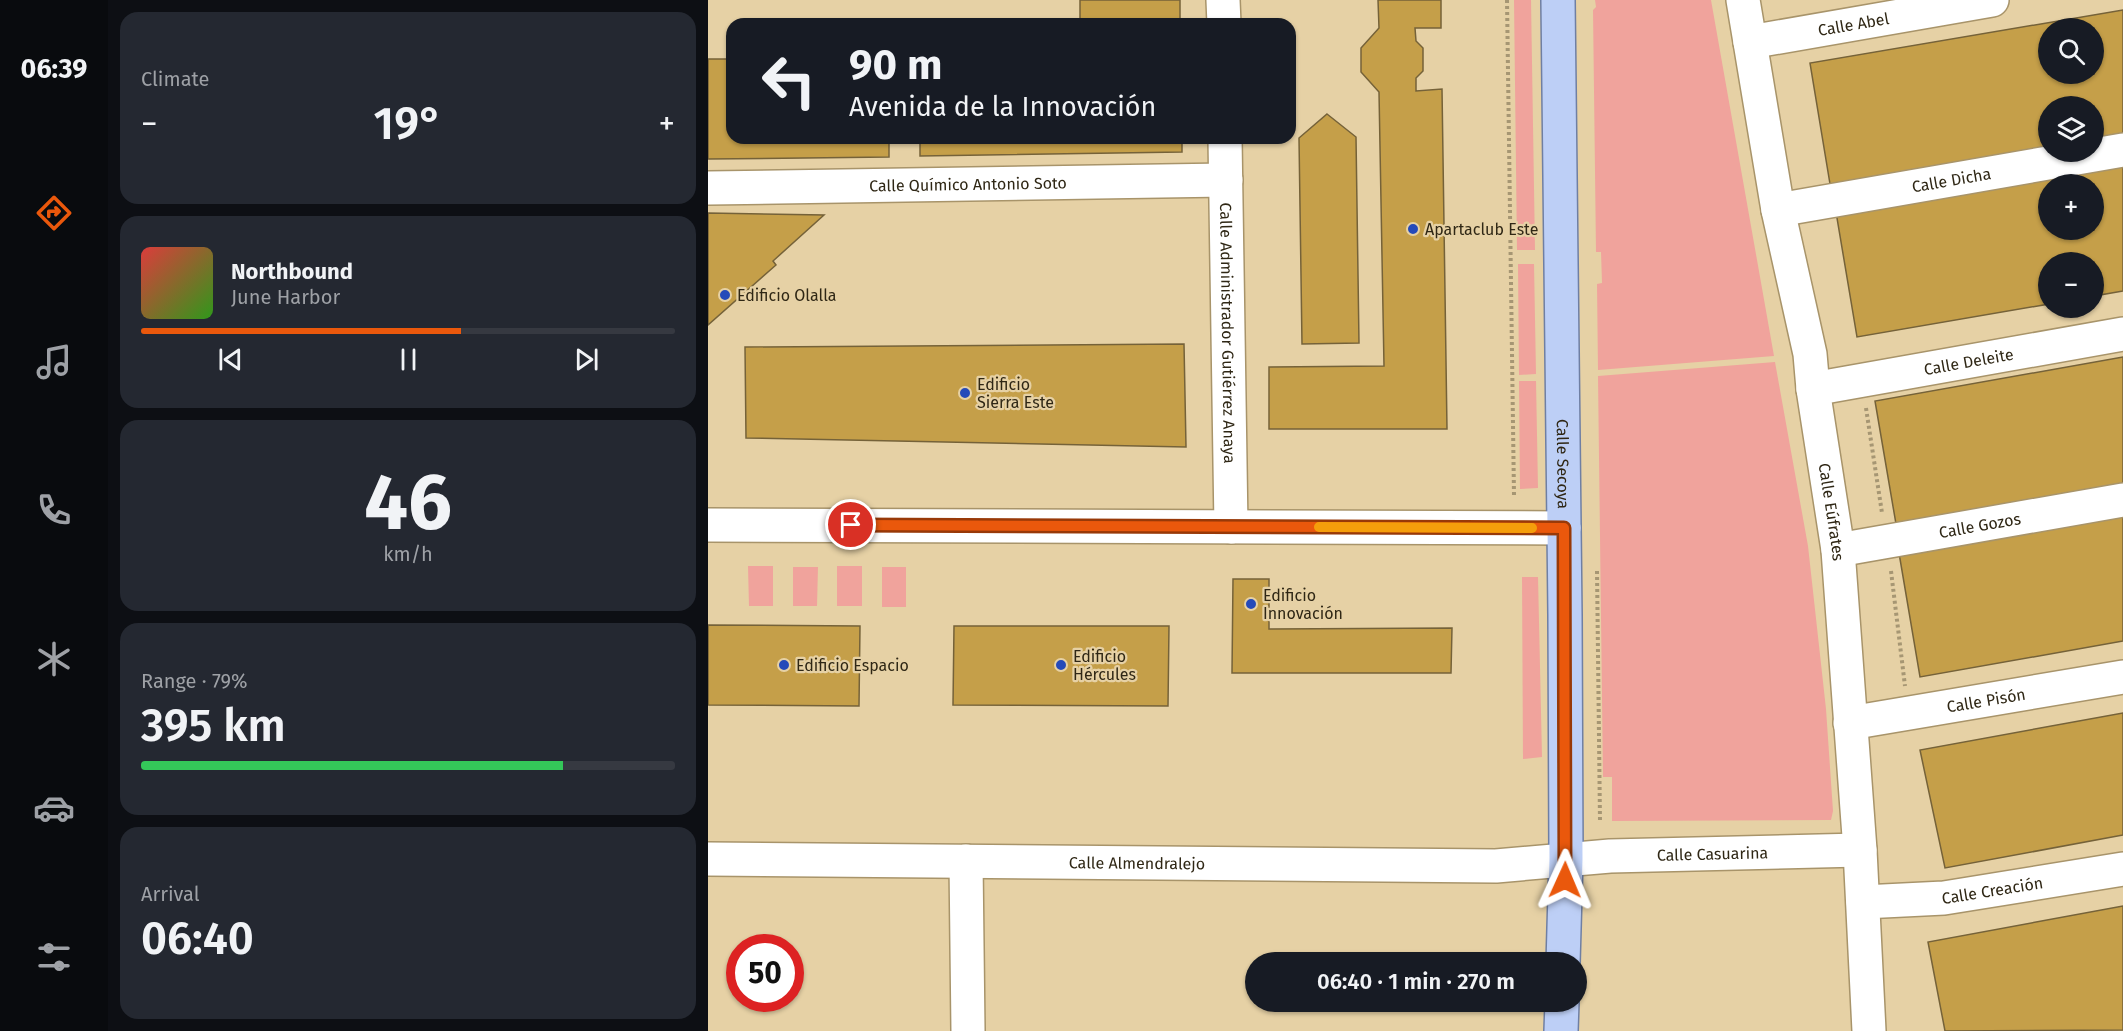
<!DOCTYPE html>
<meta charset="utf-8">
<style>
:root{--surface:#171b24;--page:#242831;--text:#f1f3f6;--muted:#9ea1a6;--line:#363941;--accent:#ea580c}
body{margin:0;font-family:"Fira Sans",sans-serif;background:var(--page);color:var(--text);height:100vh;display:flex;flex-direction:column;font-size:22px;white-space:nowrap}
*{box-sizing:border-box;margin:0}
p{font-size:20px;color:var(--muted)}
.icon{flex:none;width:33px;height:33px;fill:none;stroke:currentColor;stroke-width:2;stroke-linecap:round;stroke-linejoin:round}
.map{position:relative;flex:1;overflow:hidden}
.drawer{display:flex;flex-direction:column;gap:12px;padding:12px;background:#0d0f14;width:600px}
.drawer>*{flex:none}
.top-card{position:absolute;left:18px;top:18px;width:570px;height:126px;border-radius:18px;box-shadow:0 2px 4px #0004;background:#171b24;color:var(--text);overflow:hidden}
.buttons{position:absolute;left:1330px;top:18px;display:grid;gap:12px}
.buttons a{display:grid;place-items:center;width:66px;height:66px;border-radius:50%;background:var(--surface);box-shadow:0 2px 4px #0004;font-size:30px}
.speed{position:absolute;left:18px;top:934px;display:flex;gap:12px;font-size:30px;font-weight:700;text-align:center}
.speed>*{display:grid;place-content:center;width:78px;height:78px;border-radius:50%;background:var(--surface);box-shadow:0 2px 4px #0004;line-height:1}
.speed .limit{border:9px solid #d22;background:#fff;color:#111}
.pin{position:absolute;display:grid;place-items:center;width:51px;height:51px;color:#fff;margin:-26px;border:3px solid #fff;border-radius:50%;box-shadow:0 2px 6px #0007}
.me{position:absolute;width:66px;margin:-33px;rotate:1deg;stroke-linejoin:round;filter:drop-shadow(0 0 4px #0008)}
.turn{display:flex;align-items:center;gap:21px;height:126px;padding:0 24px;font-size:27px}
.turn .icon{width:78px;height:78px;stroke-width:2.5}
.turn b{display:block;font-size:42px;line-height:51px}
.big{font-size:45px;font-weight:600;line-height:1.1}
.drawer .widget{flex:1;display:flex;flex-direction:column;justify-content:center;gap:9px;min-width:0;padding:0 21px;border-radius:18px;background:var(--page)}
.drawer .dial{align-items:center;gap:0}
.dial b{font-size:78px;line-height:1}
.song{display:flex;align-items:center;gap:18px}
.cover{width:72px;height:72px;border-radius:9px;background:linear-gradient(135deg,hsl(0 70% 55%),hsl(110 70% 35%))}
.played{height:6px;border-radius:3px;background:linear-gradient(90deg,var(--accent) 60%,var(--line) 60%)}
.keys{display:flex;justify-content:space-around;direction:ltr}
.heat{display:flex;justify-content:space-between;align-items:center;font-size:33px;direction:ltr}
.charge{height:9px;border-radius:4px;background:linear-gradient(90deg,#34c759 79%,var(--line) 0)}
.trip{position:absolute;left:537px;top:952px;width:342px;height:60px;border-radius:30px;background:var(--surface);box-shadow:0 2px 4px #0004;font-weight:600;line-height:60px;text-align:center}
main{display:flex;flex:1;min-height:0}
.tab-bar{display:flex;flex-direction:column;width:108px;justify-content:space-around;align-items:center;background:#090b0e;color:var(--muted)}
.tab-bar .icon{width:42px;height:42px}
.tab-bar .current{color:var(--accent)}
.tab-bar b{font-size:27px;color:var(--text)}
.map>svg:first-child{display:block}
.green{fill:#f0a39c}
.building{fill:#c59f49;stroke:#756239;stroke-width:1.5;fill-rule:evenodd}
.lines{fill:none;stroke-linecap:round;stroke-linejoin:round}
.minor-casing{stroke:#a8946a;stroke-width:36}
.major-casing{stroke:#6f7fa3;stroke-width:36}
.path{stroke:#a69673;stroke-width:4;stroke-dasharray:3 3;stroke-linecap:butt}
.minor{stroke:#fff;stroke-width:33}
.major{stroke:#bdcff6;stroke-width:33}
.route-casing{stroke:#983908;stroke-width:15}
.route{stroke:#ea580c;stroke-width:10}
.slow{stroke:#f59e0b;stroke-width:10}
.poi-dot{fill:#254ab9;stroke:#e6d1a5;stroke-width:2}
.labels{text-anchor:middle;dominant-baseline:central;stroke-width:4.5;stroke-linejoin:round;paint-order:stroke}
.street-label{font-size:16px;fill:#2f2715;stroke:#e6d1a5}
.poi-label{font-size:16px;fill:#2f2715;stroke:#e6d1a5;text-anchor:start}
</style>
<main>
<nav class="tab-bar">
<b>06:39</b>
<svg class="icon current" aria-label="directions" viewBox="0 0 24 24"><path d="M12 3l9 9-9 9-9-9zM9 14v-3h6M13 9l2 2-2 2"/></svg>
<svg class="icon" aria-label="music" viewBox="0 0 24 24"><path d="M9 18V5l10-2v13"/><circle cx="6" cy="18" r="3"/><circle cx="16" cy="16" r="3"/></svg>
<svg class="icon" aria-label="phone" viewBox="0 0 24 24"><path d="M5 4h4l2 5-3 2q2 4 5 5l2-3 5 2v4C11 20 4 13 5 4z"/></svg>
<svg class="icon" aria-label="climate" viewBox="0 0 24 24"><path d="M12 3v18M4 7l16 10M4 17L20 7"/></svg>
<svg class="icon" aria-label="car" viewBox="0 0 24 24"><path d="M5 17H2v-5l4-1 3-4h7l3 4 3 1v5h-3M9 17h6M6 11h13"/><circle cx="7" cy="17" r="2"/><circle cx="17" cy="17" r="2"/></svg>
<svg class="icon" aria-label="filters" viewBox="0 0 24 24"><path d="M4 7h16M4 17h16"/><circle cx="9" cy="7" r="2"/><circle cx="15" cy="17" r="2"/></svg>
</nav>
<section class="drawer">
<div class="widget"><p>Climate</p>
<div class="heat"><a>−</a><b class="big">19°</b><a>+</a></div>
</div>
<div class="widget">
<div class="song"><i class="cover"></i><div><b>Northbound</b><p>June Harbor</p></div></div>
<div class="played"></div>
<div class="keys"><svg class="icon" aria-label="previous" viewBox="0 0 24 24"><path d="M18 5L8 12l10 7zM5 5v14"/></svg><svg class="icon" aria-label="pause" viewBox="0 0 24 24"><path d="M8 5v14M16 5v14"/></svg><svg class="icon" aria-label="next" viewBox="0 0 24 24"><path d="M6 5l10 7-10 7zM19 5v14"/></svg></div>
</div>
<div class="widget dial"><b>46</b><p>km/h</p></div>
<div class="widget"><p>Range · 79%</p><b class="big">395 km</b><div class="charge"></div></div>
<div class="widget"><p>Arrival</p><b class="big">06:40</b></div>
</section>
<div class="map">
<svg width="1415" height="1031" viewBox="0 0 1415 1031">
<rect width="100%" height="100%" fill="#e6d1a5"/>
<g class="green">
<path d="M 806,0 L 823,0 L 827,250 L 809,250 Z"/>
<path d="M 887,0 L 1003,0 L 1066,356 L 890,370 L 889,284 L 894,283 L 893,252 L 888,252 L 885,10 L 888,7 Z"/>
<path d="M 810,264 L 826,264 L 828,374 L 811,375 Z"/>
<path d="M 1067,362 L 1100,546 L 1118,709 L 1125,811 L 1123,820 L 904,821 L 904,777 L 895,777 L 890,376 Z"/>
<path d="M 811,381 L 828,381 L 830,488 L 812,489 Z"/>
<path d="M 40,566 L 65,566 L 65,606 L 41,606 Z"/>
<rect x="129" y="566" width="25" height="40"/>
<path d="M 85,567 L 110,567 L 109,606 L 85,606 Z"/>
<rect x="174" y="567" width="24" height="40"/>
<path d="M 814,577 L 830,577 L 834,757 L 815,759 Z"/>
</g>
<g class="building">
<rect x="372" y="0" width="100" height="24"/>
<path d="M 670,0 L 733,0 L 733,28 L 707,28 L 708,41 L 715,48 L 715,71 L 708,78 L 708,91 L 734,89 L 739,429 L 561,429 L 561,367 L 676,366 L 671,92 L 653,72 L 653,48 L 671,28 Z"/>
<path d="M 1415,10 L 1415,140 L 1386,145 L 1386,106 L 1341,106 L 1341,152 L 1123,190 L 1102,63 ZM 1341,28 L 1386,28 L 1386,74 L 1341,74 Z"/>
<path d="M 0,59 L 24,59 L 24,138 L 181,138 L 181,157 L 0,159 Z"/>
<path d="M 619,114 L 648,137 L 651,343 L 594,344 L 591,138 Z"/>
<path d="M 212,138 L 474,138 L 474,152 L 212,156 Z"/>
<path d="M 1415,163 L 1415,291 L 1386,296 L 1386,262 L 1341,262 L 1341,304 L 1149,337 L 1128,212 ZM 1341,184 L 1386,184 L 1386,230 L 1341,230 Z"/>
<path d="M 0,213 L 116,215 L 65,261 L 68,265 L 0,325 Z"/>
<path d="M 476,344 L 478,447 L 38,438 L 37,347 Z"/>
<path d="M 1415,357 L 1415,484 L 1188,524 L 1167,401 Z"/>
<path d="M 1415,513 L 1415,641 L 1212,677 L 1191,553 Z"/>
<path d="M 525,579 L 561,579 L 561,629 L 744,628 L 743,673 L 524,673 Z"/>
<path d="M 0,625 L 152,626 L 151,706 L 0,705 Z"/>
<path d="M 246,626 L 461,626 L 460,706 L 245,705 Z"/>
<path d="M 1415,713 L 1415,835 L 1237,868 L 1212,750 Z"/>
<path d="M 1415,906 L 1415,1030 L 1237,1031 L 1220,942 Z"/>
</g>
<g class="lines">
<g class="minor-casing">
<g id="minor">
<path d="M 515,0 L 516,24"/>
<path id="s1" d="M 1035,0 L 1070,210 L 1102,354 L 1105,389 L 1130,550 L 1152,850 L 1161,1031"/>
<path id="s2" d="M 1042,42 L 1284,0"/>
<path id="s3" d="M 517,138 L 523,527"/>
<path id="s4" d="M 0,188 L 518,180"/>
<path id="s5" d="M 1070,210 L 1415,150"/>
<path id="s6" d="M 1105,389 L 1415,334"/>
<path d="M 0,525 L 856,528"/>
<path id="s7" d="M 1130,550 L 1415,500"/>
<path id="s8" d="M 1142,723 L 1415,677"/>
<path id="s9" d="M 0,859 L 788,866 L 902,856 L 1152,850"/>
<path d="M 258,861 L 260,1031"/>
<path id="s10" d="M 1155,902 L 1236,898 L 1415,869"/>
</g>
</g>
<g class="major-casing">
<g id="major">
<path id="s11" d="M 850,0 L 857,615 L 858,859 L 855,963"/>
<path d="M 853,1031 L 854,1002"/>
</g>
</g>
<g class="path">
<path d="M 799,0 L 806,495"/>
<path d="M 1158,408 L 1174,513"/>
<path d="M 889,571 L 892,821"/>
<path d="M 1183,571 L 1197,686"/>
</g>
<use href="#minor" class="minor"/>
<use href="#major" class="major"/>
</g>
<g class="lines">
<g class="route-casing">
<path id="route" d="M 143,525 L 856,528 L 857,880"/>
</g>
<use href="#route" class="route"/>
<path class="slow" d="M 611,527 L 824,528"/>
</g>
<g class="poi-dot">
<circle cx="705" cy="229" r="6"/>
<circle cx="17" cy="295" r="6"/>
<circle cx="257" cy="393" r="6"/>
<circle cx="543" cy="604" r="6"/>
<circle cx="76" cy="665" r="6"/>
<circle cx="353" cy="665" r="6"/>
</g>
<g class="labels">
<g class="street-label">
<text stroke="none"><textPath href="#s2" startOffset="105">Calle Abel</textPath></text>
<text stroke="none"><textPath href="#s5" startOffset="176">Calle Dicha</textPath></text>
<text stroke="none"><textPath href="#s4" startOffset="260">Calle Químico Antonio Soto</textPath></text>
<text stroke="none"><textPath href="#s3" startOffset="195">Calle Administrador Gutiérrez Anaya</textPath></text>
<text stroke="none"><textPath href="#s6" startOffset="158">Calle Deleite</textPath></text>
<text stroke="none"><textPath href="#s11" startOffset="464">Calle Secoya</textPath></text>
<text stroke="none"><textPath href="#s1" startOffset="520">Calle Eúfrates</textPath></text>
<text stroke="none"><textPath href="#s7" startOffset="144">Calle Gozos</textPath></text>
<text stroke="none"><textPath href="#s8" startOffset="138">Calle Pisón</textPath></text>
<text stroke="none"><textPath href="#s9" startOffset="1005">Calle Casuarina</textPath></text>
<text stroke="none"><textPath href="#s9" startOffset="429">Calle Almendralejo</textPath></text>
<text stroke="none"><textPath href="#s10" startOffset="130">Calle Creación</textPath></text>
</g>
<g class="poi-label">
<text x="717" y="229">Apartaclub Este</text>
<text x="29" y="295">Edificio Olalla</text>
<text x="269" y="384">Edificio<tspan x="269" dy="18">Sierra Este</tspan></text>
<text x="555" y="595">Edificio<tspan x="555" dy="18">Innovación</tspan></text>
<text x="365" y="656">Edificio<tspan x="365" dy="18">Hércules</tspan></text>
<text x="88" y="665">Edificio Espacio</text>
</g>
</g>
</svg>
<div class="buttons">
<a><svg class="icon" aria-label="search" viewBox="0 0 24 24"><circle cx="10" cy="10" r="6"/><path d="M15 15l6 6"/></svg></a>
<a><svg class="icon" aria-label="layers" viewBox="0 0 24 24"><path d="M12 4l9 5-9 5-9-5zM3 14l9 5 9-5"/></svg></a>
<a>+</a>
<a>−</a>
</div>
<div class="speed"><div class="limit">50</div></div>
<div class="pin" style="left:143px;top:525px;background:#d93025"><svg class="icon" aria-label="arrive" viewBox="0 0 24 24"><path d="M6 21V4h12l-3 4 3 4H6"/></svg></div>
<svg class="me" style="left:857px;top:880px" viewBox="-20 -20 40 40"><path d="M0-17L14 15 0 8-14 15z" fill="#ea580c" stroke="#fff" stroke-width="4"/></svg>
<div class="trip">06:40 · 1 min · 270 m</div>
<div class="top-card">
<div class="turn"><svg class="icon" aria-label="left" viewBox="0 0 24 24"><path d="M17 20v-9H6M10 6l-5 5 5 5"/></svg><div><b>90 m</b>Avenida de la Innovación</div></div>
</div>
</div>
</main>
